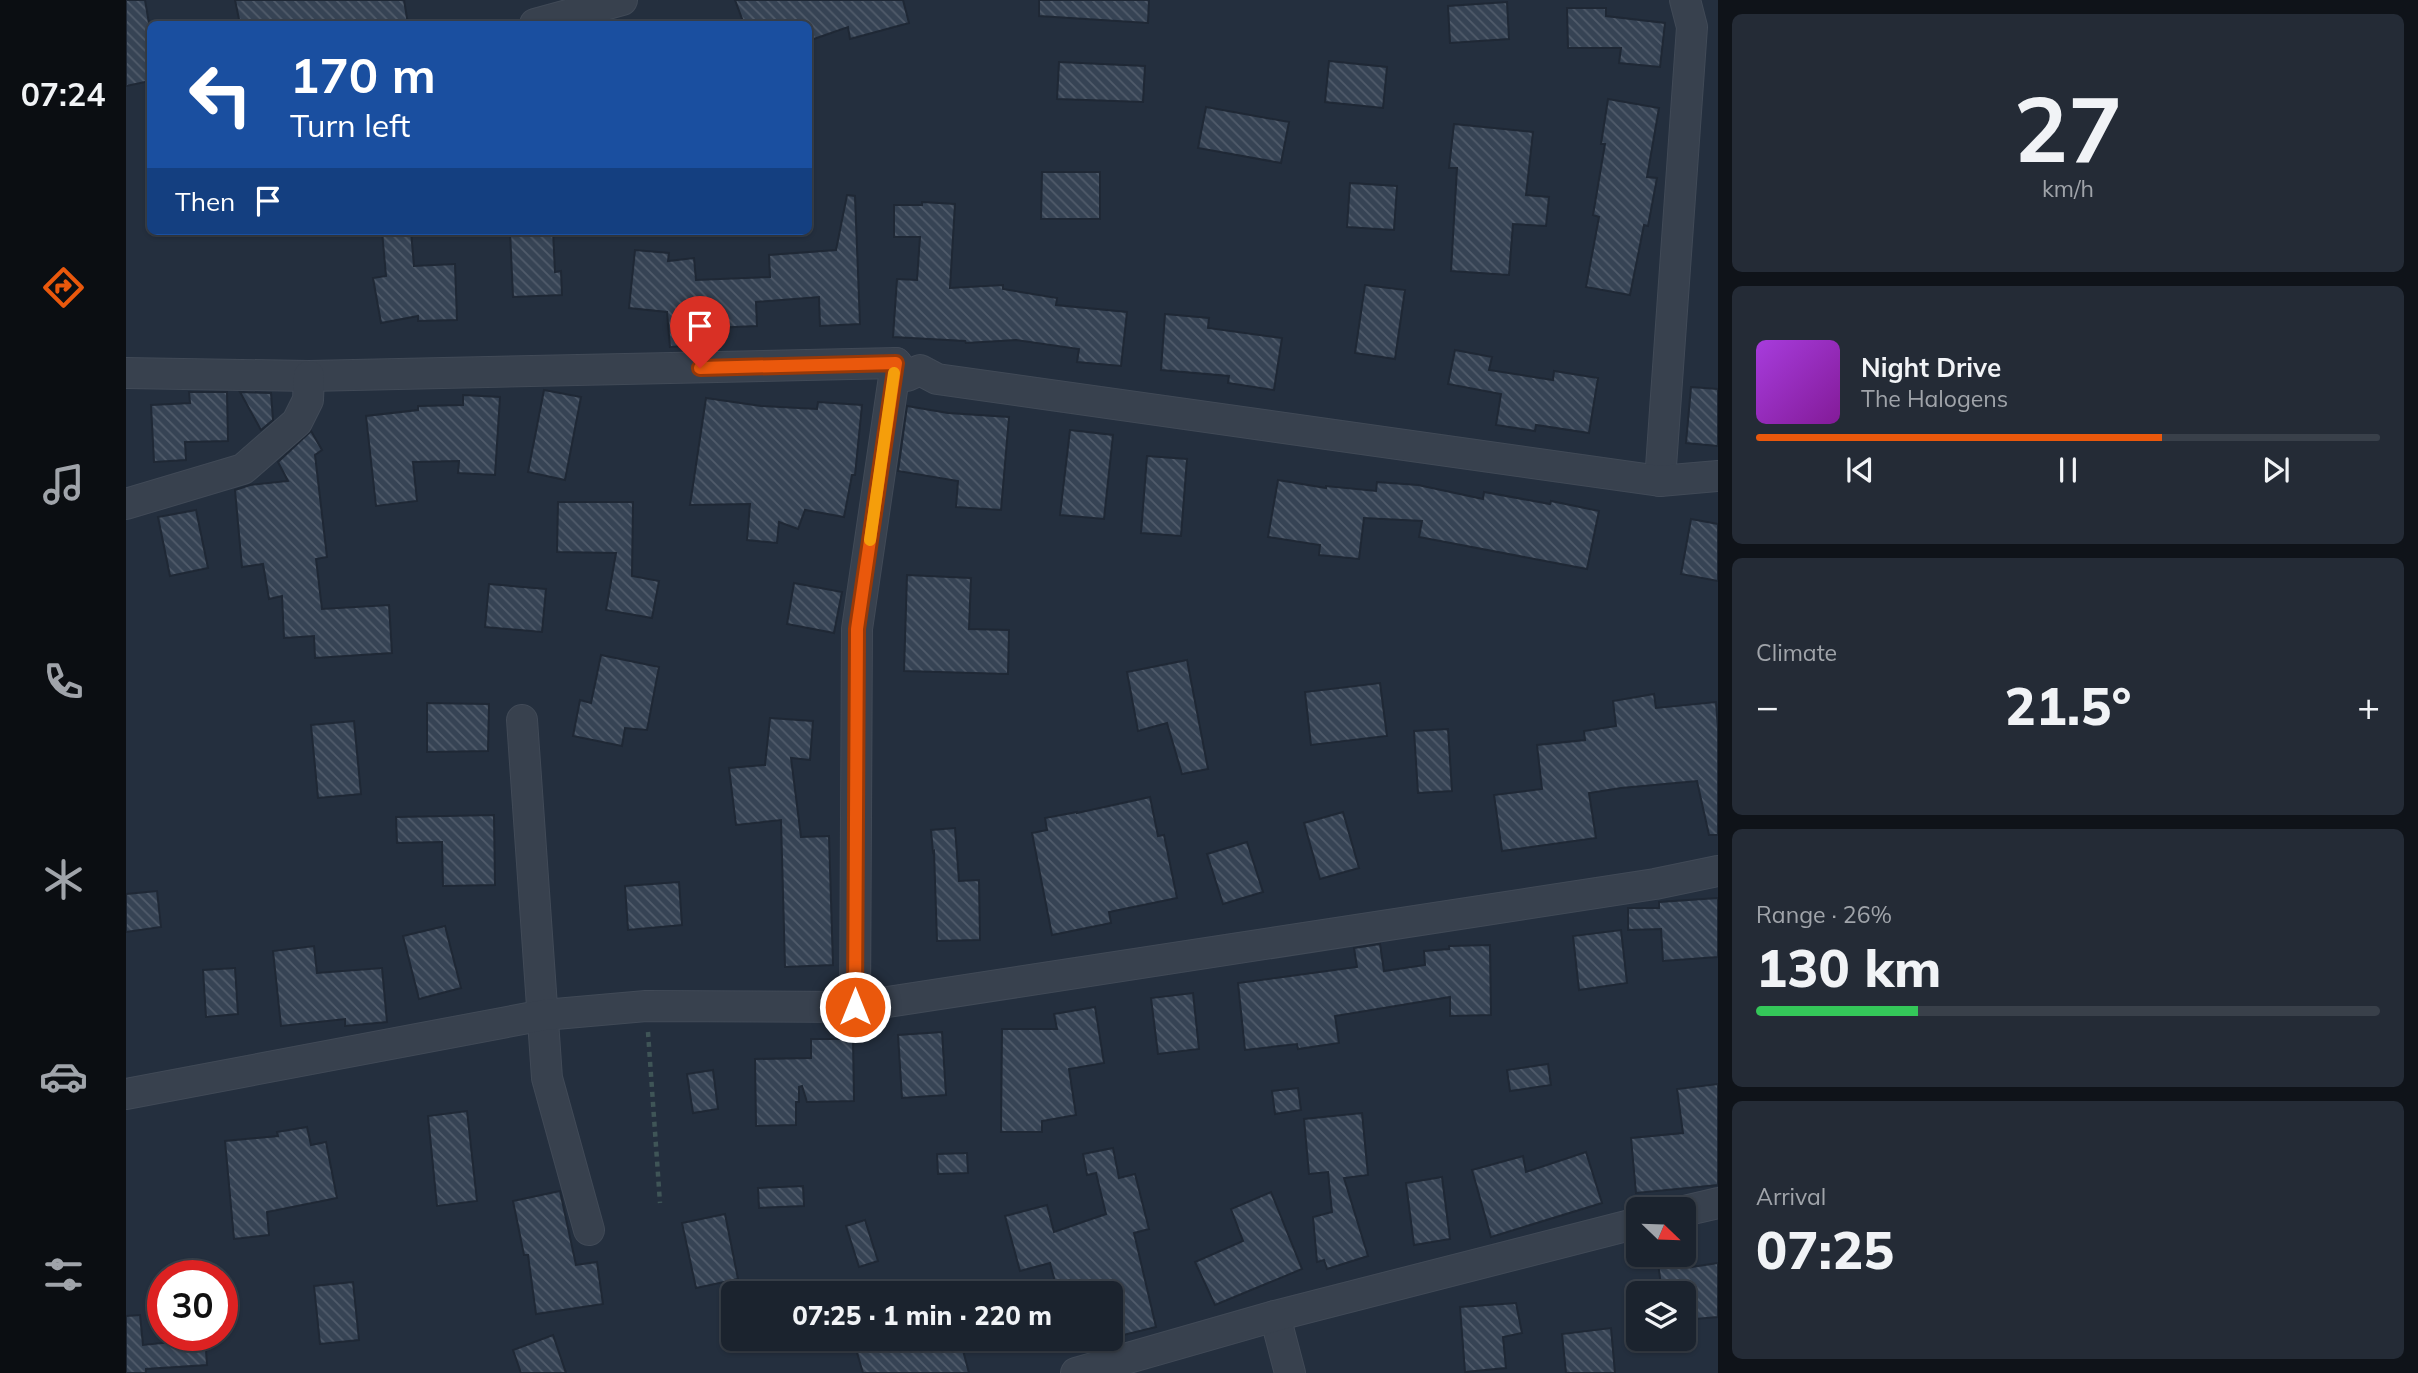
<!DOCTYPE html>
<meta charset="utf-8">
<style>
:root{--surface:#1b232e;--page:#242b36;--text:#f1f3f6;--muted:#a0a4aa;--line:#39404a;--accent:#ea580c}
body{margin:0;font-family:Mulish,sans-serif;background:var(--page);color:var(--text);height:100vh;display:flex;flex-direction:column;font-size:26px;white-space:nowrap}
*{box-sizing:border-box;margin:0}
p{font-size:23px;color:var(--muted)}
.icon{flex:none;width:38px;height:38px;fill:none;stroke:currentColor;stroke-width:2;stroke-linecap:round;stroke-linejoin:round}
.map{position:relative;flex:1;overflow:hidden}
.drawer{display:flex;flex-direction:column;gap:14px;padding:14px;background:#0f1319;width:700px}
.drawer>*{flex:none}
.top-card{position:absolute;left:21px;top:21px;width:665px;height:214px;border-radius:10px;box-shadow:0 2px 5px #0004,0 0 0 2px var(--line);background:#1a4fa0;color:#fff;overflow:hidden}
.needle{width:46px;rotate:113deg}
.buttons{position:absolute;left:1500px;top:1197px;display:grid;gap:14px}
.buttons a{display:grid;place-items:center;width:70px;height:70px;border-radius:10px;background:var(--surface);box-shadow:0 2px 5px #0004,0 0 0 2px var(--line);font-size:35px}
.speed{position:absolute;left:21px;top:1260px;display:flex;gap:14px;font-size:35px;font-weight:700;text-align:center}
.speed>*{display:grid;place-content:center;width:91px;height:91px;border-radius:50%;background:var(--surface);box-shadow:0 2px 5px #0004,0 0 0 2px var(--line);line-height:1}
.speed .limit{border:10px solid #d22;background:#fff;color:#111}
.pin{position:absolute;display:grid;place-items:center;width:60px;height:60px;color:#fff;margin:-72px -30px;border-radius:50% 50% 50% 0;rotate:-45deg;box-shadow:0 0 7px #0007}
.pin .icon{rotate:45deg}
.me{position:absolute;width:77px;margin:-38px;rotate:0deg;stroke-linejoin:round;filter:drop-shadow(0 0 5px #0008)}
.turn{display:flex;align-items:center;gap:24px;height:147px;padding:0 28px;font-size:32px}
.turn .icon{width:91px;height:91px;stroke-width:2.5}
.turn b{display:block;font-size:49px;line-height:60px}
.then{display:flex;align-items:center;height:66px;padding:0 28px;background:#0003;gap:14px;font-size:26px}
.big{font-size:52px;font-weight:800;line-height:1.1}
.drawer .card{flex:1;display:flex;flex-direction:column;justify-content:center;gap:10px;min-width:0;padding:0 24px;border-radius:10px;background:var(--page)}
.drawer .dial{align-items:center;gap:0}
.dial b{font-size:91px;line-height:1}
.song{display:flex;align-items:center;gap:21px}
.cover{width:84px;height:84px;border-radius:10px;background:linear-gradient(135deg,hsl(280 70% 55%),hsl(290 70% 35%))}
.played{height:7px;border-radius:4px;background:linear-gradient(90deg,var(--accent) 65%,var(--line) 65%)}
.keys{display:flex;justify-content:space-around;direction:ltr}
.heat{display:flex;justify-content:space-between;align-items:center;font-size:38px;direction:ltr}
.charge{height:10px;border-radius:5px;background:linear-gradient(90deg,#34c759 26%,var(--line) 0)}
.trip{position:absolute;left:595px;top:1281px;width:402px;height:70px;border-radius:10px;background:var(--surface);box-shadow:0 2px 5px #0004,0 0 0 2px var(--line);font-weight:800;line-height:70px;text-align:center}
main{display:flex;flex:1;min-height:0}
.menu{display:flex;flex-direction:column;width:126px;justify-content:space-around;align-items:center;background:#0b0e12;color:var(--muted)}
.menu .icon{width:49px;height:49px}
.menu .on{color:var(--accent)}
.menu b{font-size:32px;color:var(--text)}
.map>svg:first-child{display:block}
.building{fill:url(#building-back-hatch);stroke:#1f2835;stroke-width:2}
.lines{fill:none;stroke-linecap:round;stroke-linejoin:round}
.minor-casing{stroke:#414a57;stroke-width:32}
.path{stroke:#3f5557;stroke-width:4.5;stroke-dasharray:5 5;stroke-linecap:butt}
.minor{stroke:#38414e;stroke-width:30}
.route-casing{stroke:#983908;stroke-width:18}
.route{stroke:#ea580c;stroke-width:12}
.slow{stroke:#f59e0b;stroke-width:12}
</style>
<main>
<nav class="menu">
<b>07:24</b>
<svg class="icon on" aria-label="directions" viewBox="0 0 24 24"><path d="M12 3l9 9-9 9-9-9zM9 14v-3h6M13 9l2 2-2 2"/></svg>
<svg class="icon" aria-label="music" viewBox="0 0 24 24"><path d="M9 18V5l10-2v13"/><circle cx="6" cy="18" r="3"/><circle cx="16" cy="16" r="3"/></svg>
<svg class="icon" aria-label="phone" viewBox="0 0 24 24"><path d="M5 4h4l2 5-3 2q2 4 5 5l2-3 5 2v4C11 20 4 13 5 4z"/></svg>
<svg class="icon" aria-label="climate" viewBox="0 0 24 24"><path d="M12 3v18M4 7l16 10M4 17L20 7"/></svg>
<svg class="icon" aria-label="car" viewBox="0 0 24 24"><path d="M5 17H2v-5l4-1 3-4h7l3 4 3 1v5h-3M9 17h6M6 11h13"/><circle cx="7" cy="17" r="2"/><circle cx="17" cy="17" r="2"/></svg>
<svg class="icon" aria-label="filters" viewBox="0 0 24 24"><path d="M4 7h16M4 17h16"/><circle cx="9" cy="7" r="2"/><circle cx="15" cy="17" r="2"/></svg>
</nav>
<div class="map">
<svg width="1592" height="1373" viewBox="0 0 1592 1373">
<defs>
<pattern id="building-back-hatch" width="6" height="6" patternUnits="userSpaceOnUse" patternTransform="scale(1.75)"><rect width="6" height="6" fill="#364354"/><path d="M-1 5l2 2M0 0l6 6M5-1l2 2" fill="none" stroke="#515c6b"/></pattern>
</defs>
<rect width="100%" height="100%" fill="#242f3e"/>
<g class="building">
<path d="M 0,0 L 19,0 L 24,29 L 24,81 L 0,86 Z"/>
<path d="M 109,0 L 278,0 L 282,24 L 114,24 Z"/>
<path d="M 609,0 L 777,0 L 783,23 L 724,39 L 722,27 L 682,41 L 682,24 L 618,24 Z"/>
<path d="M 913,0 L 1023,0 L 1022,23 L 913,16 Z"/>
<path d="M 1381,2 L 1383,39 L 1324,43 L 1322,6 Z"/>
<path d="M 1441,8 L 1480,8 L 1480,16 L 1539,23 L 1534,67 L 1493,63 L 1495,48 L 1442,48 Z"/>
<path d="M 1203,61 L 1261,67 L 1257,108 L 1199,102 Z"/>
<path d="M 933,62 L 1019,66 L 1017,102 L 931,99 Z"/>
<path d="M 1482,99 L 1533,108 L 1521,177 L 1531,178 L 1522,226 L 1518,225 L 1504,295 L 1460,287 L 1473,217 L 1467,215 L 1479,144 L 1475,144 Z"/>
<path d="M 1080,107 L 1163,122 L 1155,163 L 1072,148 Z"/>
<path d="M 1328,124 L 1407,132 L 1400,195 L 1423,197 L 1420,226 L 1387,224 L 1383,275 L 1325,271 L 1331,168 L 1323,168 Z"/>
<path d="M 916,172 L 974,172 L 974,219 L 915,219 Z"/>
<path d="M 1224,183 L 1271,186 L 1268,230 L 1221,227 Z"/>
<path d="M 721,195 L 729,196 L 734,324 L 694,326 L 693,297 L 630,302 L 631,326 L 587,328 L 588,344 L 544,347 L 541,312 L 503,308 L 509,250 L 543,253 L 542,261 L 568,258 L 570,280 L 644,277 L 643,255 L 710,250 Z"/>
<path d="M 796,202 L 829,204 L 824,288 L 877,285 L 877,289 L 931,298 L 930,305 L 1001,312 L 995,366 L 951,362 L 953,349 L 890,340 L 840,343 L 839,341 L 767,337 L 771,279 L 791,280 L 794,237 L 768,237 L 768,205 L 796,205 Z"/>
<path d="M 256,231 L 285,231 L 288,266 L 329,264 L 331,320 L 292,321 L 292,316 L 255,323 L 247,278 L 260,276 Z"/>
<path d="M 384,231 L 427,231 L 429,272 L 435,271 L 436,295 L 387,297 Z"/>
<path d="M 1239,285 L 1279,290 L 1269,359 L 1229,353 Z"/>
<path d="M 1039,314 L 1083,318 L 1082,328 L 1156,338 L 1148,390 L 1102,383 L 1103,376 L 1035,370 Z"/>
<path d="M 1329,350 L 1366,357 L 1363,370 L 1427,380 L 1428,371 L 1472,378 L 1463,433 L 1410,425 L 1409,431 L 1370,425 L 1375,394 L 1322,384 Z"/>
<path d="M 1565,387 L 1592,389 L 1592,446 L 1560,443 Z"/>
<path d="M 418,390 L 455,397 L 439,480 L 402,472 Z"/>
<path d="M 63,392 L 101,392 L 102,441 L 59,442 L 60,460 L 28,462 L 25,405 L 64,403 Z"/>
<path d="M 114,392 L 145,393 L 147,420 L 135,430 Z"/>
<path d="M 337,395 L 374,397 L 369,475 L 332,473 L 333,461 L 287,462 L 291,501 L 250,506 L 240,416 L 292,410 L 292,406 L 337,405 Z"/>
<path d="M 580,398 L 635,406 L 691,409 L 692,402 L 736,405 L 729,475 L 726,475 L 718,517 L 679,510 L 672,529 L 653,522 L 651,543 L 621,540 L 624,504 L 564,505 Z"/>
<path d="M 781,406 L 822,413 L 883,417 L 875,510 L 830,507 L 832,481 L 772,471 Z"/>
<path d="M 944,430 L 987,435 L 978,519 L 934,515 Z"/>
<path d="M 185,431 L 196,450 L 189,455 L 201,557 L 190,559 L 196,609 L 263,605 L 266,653 L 189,658 L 188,636 L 158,638 L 156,596 L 143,599 L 137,564 L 116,567 L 109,490 L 124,485 L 162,481 L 152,462 Z"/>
<path d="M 1021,456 L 1061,459 L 1055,536 L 1015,533 Z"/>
<path d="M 1152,480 L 1200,488 L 1200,486 L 1250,491 L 1251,482 L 1292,485 L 1357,499 L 1358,492 L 1424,504 L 1425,501 L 1473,511 L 1461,569 L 1293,537 L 1296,521 L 1238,518 L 1233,559 L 1193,555 L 1194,545 L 1142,537 Z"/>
<path d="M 432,502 L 507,502 L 506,576 L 533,581 L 526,618 L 480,610 L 490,553 L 431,552 Z"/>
<path d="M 70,510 L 82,568 L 44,576 L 32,517 Z"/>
<path d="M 1565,519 L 1592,524 L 1592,581 L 1555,574 Z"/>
<path d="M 781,575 L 845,578 L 843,629 L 883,630 L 882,674 L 778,671 Z"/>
<path d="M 668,583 L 716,592 L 708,633 L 661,624 Z"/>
<path d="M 363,584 L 420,589 L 416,632 L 359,627 Z"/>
<path d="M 475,655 L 533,667 L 521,730 L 499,728 L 496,746 L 447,736 L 454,700 L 465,703 Z"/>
<path d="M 1061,660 L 1082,769 L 1056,774 L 1041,723 L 1012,731 L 1001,672 Z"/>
<path d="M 1254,683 L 1261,736 L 1185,745 L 1179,692 Z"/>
<path d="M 1528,694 L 1530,708 L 1590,702 L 1592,728 L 1592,835 L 1583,835 L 1571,781 L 1495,788 L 1463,793 L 1470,838 L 1376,851 L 1368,795 L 1416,789 L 1411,745 L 1459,740 L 1458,731 L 1490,726 L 1487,701 Z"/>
<path d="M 301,703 L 363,704 L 362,751 L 301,752 Z"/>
<path d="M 644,718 L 687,721 L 684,760 L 665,758 L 675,837 L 703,836 L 707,965 L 659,967 L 655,820 L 610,825 L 603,768 L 639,765 Z"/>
<path d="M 228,721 L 235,794 L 192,798 L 185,725 Z"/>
<path d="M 1322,729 L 1326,791 L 1292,793 L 1288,731 Z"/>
<path d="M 1024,797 L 1032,836 L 1038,835 L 1051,898 L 983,912 L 985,923 L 926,935 L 906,833 L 921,830 L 919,818 L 951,812 L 951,813 Z"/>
<path d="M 1217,812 L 1233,868 L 1194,879 L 1178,823 Z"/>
<path d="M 368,815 L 369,885 L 317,886 L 316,842 L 271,843 L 270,817 Z"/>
<path d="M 829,828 L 833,881 L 853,880 L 854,940 L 811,941 L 808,851 L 807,852 L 805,830 Z"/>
<path d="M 1121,842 L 1137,892 L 1097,904 L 1081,854 Z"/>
<path d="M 553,882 L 556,925 L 502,930 L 499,886 Z"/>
<path d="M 31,891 L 35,927 L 0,932 L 0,894 Z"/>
<path d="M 1592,898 L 1592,957 L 1537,961 L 1535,929 L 1502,930 L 1502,908 L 1533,908 L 1533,902 Z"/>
<path d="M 319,926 L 335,988 L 293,999 L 277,936 Z"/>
<path d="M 1495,930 L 1501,983 L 1453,990 L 1447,936 Z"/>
<path d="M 1254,944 L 1258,971 L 1299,965 L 1298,951 L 1323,949 L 1323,946 L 1364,945 L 1365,1015 L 1324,1016 L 1324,997 L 1209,1016 L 1213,1043 L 1172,1049 L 1171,1044 L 1119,1050 L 1112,983 L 1231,967 L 1228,948 Z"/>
<path d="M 188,946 L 191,973 L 256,968 L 261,1022 L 219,1026 L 219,1019 L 155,1026 L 147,951 Z"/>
<path d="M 109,968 L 112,1014 L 80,1017 L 77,970 Z"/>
<path d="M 1067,993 L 1073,1049 L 1032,1054 L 1025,998 Z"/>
<path d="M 969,1007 L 978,1063 L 943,1069 L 950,1115 L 916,1121 L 916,1132 L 875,1132 L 876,1029 L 931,1029 L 928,1014 Z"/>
<path d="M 816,1032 L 820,1095 L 776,1098 L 772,1035 Z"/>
<path d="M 685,1039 L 727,1039 L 728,1101 L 681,1102 L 676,1086 L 673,1087 L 673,1102 L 670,1102 L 670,1125 L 630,1126 L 629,1059 L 685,1058 Z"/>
<path d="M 1422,1064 L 1425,1085 L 1384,1091 L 1381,1070 Z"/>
<path d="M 587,1070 L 592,1109 L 567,1113 L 561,1074 Z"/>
<path d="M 1592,1084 L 1592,1185 L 1510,1193 L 1505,1138 L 1557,1133 L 1551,1089 Z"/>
<path d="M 1172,1088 L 1175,1110 L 1149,1114 L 1146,1091 Z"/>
<path d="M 341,1111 L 351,1201 L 311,1206 L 302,1116 Z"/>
<path d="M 1236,1113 L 1242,1175 L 1218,1178 L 1242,1256 L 1201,1269 L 1198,1260 L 1191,1262 L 1187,1217 L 1206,1212 L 1202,1172 L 1183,1174 L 1178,1119 Z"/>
<path d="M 181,1127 L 185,1145 L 200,1142 L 211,1198 L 141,1212 L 143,1235 L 108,1239 L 99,1141 L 152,1136 L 151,1132 Z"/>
<path d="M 987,1148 L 993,1178 L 1009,1174 L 1023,1229 L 1008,1233 L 1030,1327 L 985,1338 L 985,1293 L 932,1293 L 924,1263 L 894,1271 L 879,1216 L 921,1205 L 928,1232 L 980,1214 L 970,1173 L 961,1175 L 957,1154 Z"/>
<path d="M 1460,1152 L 1476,1203 L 1365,1237 L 1346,1170 L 1397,1156 L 1400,1172 Z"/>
<path d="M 841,1153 L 842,1173 L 812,1174 L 811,1154 Z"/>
<path d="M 1316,1177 L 1324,1239 L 1288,1245 L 1280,1183 Z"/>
<path d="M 677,1186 L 678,1206 L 633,1208 L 632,1188 Z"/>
<path d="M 434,1191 L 450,1265 L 471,1262 L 477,1304 L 410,1314 L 402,1255 L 398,1255 L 387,1201 Z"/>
<path d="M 1145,1192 L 1176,1269 L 1089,1305 L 1069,1262 L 1117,1241 L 1105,1209 Z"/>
<path d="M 599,1214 L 612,1279 L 570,1288 L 556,1223 Z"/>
<path d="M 739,1220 L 752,1261 L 733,1267 L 720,1226 Z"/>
<path d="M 1531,1255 L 1563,1255 L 1565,1267 L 1592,1263 L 1592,1317 L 1558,1320 L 1558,1293 L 1536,1293 Z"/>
<path d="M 227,1282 L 233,1340 L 194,1344 L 188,1286 Z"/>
<path d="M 1390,1303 L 1396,1333 L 1377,1337 L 1380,1368 L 1339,1372 L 1334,1307 Z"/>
<path d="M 14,1315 L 17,1345 L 45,1342 L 44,1335 L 79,1335 L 81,1365 L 20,1369 L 20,1373 L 0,1373 L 0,1316 Z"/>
<path d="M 1485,1328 L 1489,1373 L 1440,1373 L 1436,1334 Z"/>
<path d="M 427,1335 L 440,1373 L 395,1373 L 387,1350 Z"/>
<path d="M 727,1339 L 834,1339 L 843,1373 L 737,1373 Z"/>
</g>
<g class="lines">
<g class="minor-casing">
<g id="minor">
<path d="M 409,24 L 496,0"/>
<path d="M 0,373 L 183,376 L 770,363"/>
<path d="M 1534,481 L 1566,27 L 1559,0"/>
<path d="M 0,504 L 117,469 L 171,422 L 182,400 L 183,376"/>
<path d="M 396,720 L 421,1078 L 463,1230"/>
<path d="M 729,1007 L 731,629 L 770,363 L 781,376 L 794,370 L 811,379 L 1534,481 L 1592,476"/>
<path d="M 0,1094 L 418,1015 L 520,1006 L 729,1007 L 1529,884 L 1592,871"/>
<path d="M 1558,1211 L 1592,1203"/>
<path d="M 1149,1316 L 1164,1373"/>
<path d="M 950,1373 L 1149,1316 L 1512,1223"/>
</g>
</g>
<path class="path" d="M 522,1032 L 534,1203"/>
<use href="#minor" class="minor"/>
</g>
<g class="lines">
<g class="route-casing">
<path id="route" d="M 574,368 L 770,363 L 731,629 L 729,1007"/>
</g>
<use href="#route" class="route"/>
<path class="slow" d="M 744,540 L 768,373"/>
</g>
</svg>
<div class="buttons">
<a><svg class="needle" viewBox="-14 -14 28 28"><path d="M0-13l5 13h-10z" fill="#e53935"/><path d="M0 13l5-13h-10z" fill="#a0a4aa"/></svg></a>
<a><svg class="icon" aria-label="layers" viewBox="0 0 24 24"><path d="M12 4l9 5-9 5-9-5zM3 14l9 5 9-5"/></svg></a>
</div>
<div class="speed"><div class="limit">30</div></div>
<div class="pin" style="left:574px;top:368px;background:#d93025"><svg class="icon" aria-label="arrive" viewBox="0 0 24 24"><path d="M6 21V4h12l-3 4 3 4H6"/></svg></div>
<svg class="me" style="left:729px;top:1007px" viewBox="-20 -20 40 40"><circle r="17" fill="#ea580c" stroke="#fff" stroke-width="3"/><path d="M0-11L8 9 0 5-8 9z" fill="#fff"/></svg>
<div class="trip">07:25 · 1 min · 220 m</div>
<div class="top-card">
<div class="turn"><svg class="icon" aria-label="left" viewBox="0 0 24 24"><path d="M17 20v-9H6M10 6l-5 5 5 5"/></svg><div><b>170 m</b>Turn left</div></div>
<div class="then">Then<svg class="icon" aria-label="arrive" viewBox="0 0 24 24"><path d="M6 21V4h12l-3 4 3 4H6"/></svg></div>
</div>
</div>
<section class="drawer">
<div class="card dial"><b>27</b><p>km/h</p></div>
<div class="card">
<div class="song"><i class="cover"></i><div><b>Night Drive</b><p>The Halogens</p></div></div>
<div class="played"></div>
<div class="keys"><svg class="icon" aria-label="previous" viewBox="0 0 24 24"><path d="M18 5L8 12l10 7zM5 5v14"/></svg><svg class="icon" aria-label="pause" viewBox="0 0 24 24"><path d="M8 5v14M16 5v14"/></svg><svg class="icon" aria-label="next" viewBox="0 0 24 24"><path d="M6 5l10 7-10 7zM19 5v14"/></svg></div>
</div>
<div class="card"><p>Climate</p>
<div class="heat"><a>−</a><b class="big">21.5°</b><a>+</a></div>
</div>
<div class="card"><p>Range · 26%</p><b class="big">130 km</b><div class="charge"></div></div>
<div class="card"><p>Arrival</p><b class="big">07:25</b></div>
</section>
</main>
